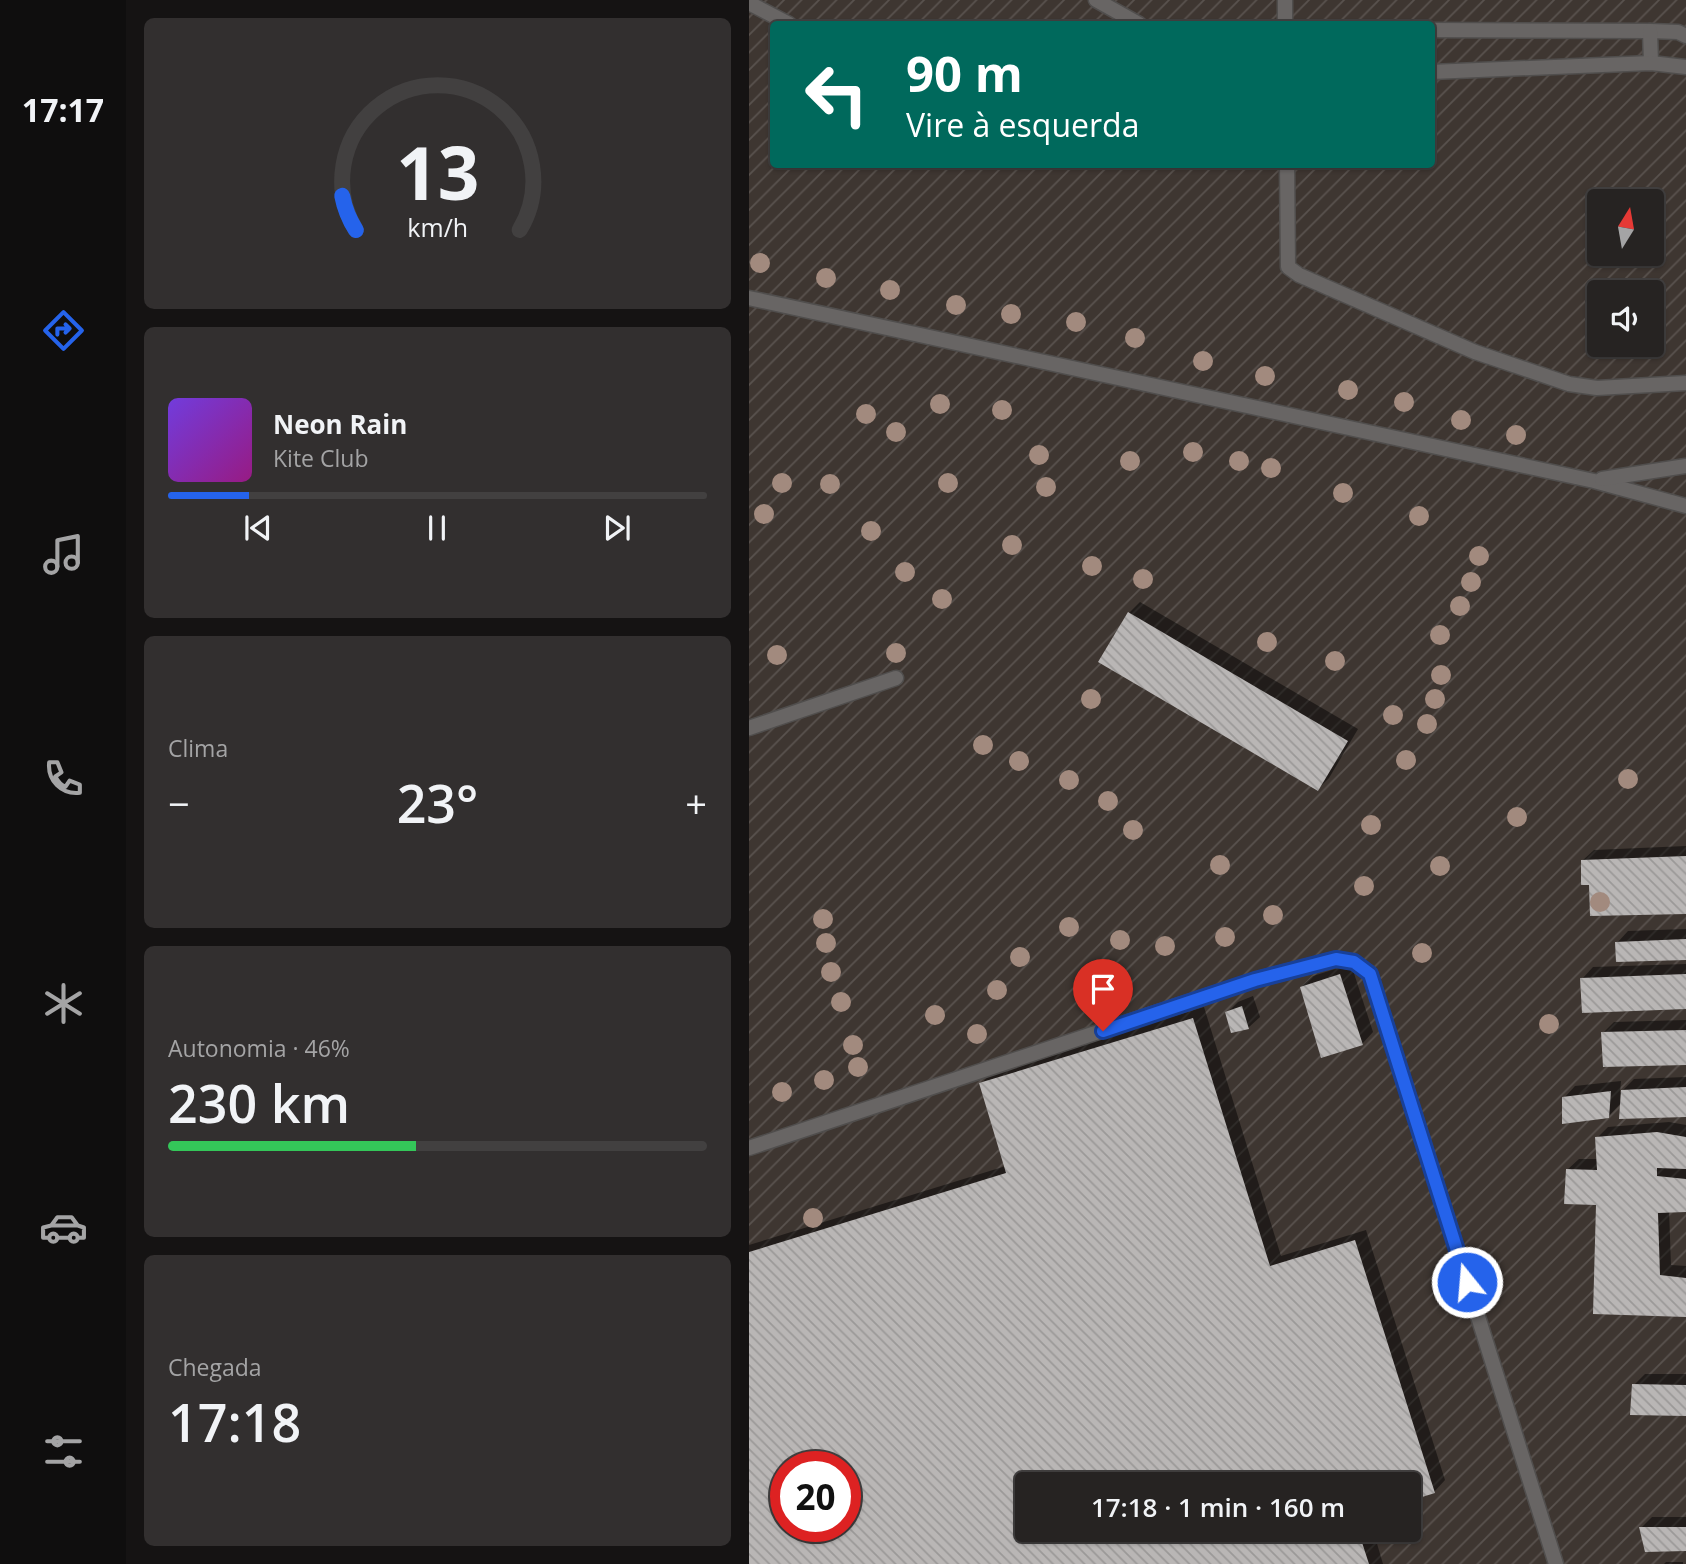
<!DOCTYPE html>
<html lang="pt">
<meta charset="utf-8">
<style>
:root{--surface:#262322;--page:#322f2f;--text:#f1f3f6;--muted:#a4a4a5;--line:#424040;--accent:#2563eb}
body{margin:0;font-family:"Open Sans",sans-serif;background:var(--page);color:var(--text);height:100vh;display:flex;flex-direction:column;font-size:26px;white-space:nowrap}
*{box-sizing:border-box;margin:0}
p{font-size:23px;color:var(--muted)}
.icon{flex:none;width:38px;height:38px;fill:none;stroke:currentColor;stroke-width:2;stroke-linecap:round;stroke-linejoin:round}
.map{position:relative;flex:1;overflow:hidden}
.details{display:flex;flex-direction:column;gap:18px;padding:18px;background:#151313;width:623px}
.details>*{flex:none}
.hud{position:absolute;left:21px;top:21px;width:665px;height:147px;border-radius:7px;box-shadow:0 2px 5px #0004,0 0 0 2px var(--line);background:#00695c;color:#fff;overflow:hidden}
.needle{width:46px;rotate:11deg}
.buttons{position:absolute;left:838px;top:189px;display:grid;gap:14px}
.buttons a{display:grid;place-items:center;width:77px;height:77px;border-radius:7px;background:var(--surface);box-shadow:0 2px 5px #0004,0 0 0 2px var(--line);font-size:35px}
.speed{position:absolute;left:21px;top:1451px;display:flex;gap:14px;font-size:35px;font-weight:700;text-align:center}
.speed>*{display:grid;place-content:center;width:91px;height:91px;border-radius:50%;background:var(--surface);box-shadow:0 2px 5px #0004,0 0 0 2px var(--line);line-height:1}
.speed .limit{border:10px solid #d22;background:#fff;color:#111}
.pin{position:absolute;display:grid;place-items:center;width:60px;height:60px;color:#fff;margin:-72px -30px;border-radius:50% 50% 50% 0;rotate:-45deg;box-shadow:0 0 7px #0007}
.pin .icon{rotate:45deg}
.me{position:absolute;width:77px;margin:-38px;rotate:343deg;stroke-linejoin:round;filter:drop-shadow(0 0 5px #0008)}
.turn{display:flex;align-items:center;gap:24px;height:147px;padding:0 21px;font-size:32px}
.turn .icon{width:91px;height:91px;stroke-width:2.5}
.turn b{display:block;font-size:49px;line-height:60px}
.big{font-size:52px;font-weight:600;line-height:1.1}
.details .widget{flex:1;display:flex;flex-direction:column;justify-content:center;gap:10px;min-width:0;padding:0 24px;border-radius:10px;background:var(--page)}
.details .dial{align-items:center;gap:0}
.dial svg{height:182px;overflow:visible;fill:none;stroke:var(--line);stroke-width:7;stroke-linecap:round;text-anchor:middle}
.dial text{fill:var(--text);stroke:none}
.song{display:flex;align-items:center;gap:21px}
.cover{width:84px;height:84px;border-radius:10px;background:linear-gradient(135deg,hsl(260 70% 55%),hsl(310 70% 35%))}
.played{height:7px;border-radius:4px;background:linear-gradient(90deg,var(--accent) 15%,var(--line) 15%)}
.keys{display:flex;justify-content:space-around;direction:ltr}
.heat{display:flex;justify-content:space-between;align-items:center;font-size:38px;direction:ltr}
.charge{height:10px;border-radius:5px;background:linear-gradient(90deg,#34c759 46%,var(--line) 0)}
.trip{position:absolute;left:266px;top:1472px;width:406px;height:70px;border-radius:7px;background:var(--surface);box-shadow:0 2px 5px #0004,0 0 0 2px var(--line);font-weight:600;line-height:70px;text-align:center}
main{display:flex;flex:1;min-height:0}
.menu{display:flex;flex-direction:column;width:126px;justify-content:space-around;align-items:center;background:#0f0e0e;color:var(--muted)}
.menu .icon{width:49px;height:49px}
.menu .current{color:var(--accent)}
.menu b{font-size:32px;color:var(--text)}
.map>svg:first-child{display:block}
.industrial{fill:url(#industrial-furrows);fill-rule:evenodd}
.shadow{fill:#0007;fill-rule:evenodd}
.building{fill:url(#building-back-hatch);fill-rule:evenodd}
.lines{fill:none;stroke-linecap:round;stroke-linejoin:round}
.lane-casing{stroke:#504e4d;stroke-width:17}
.lane{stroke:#686564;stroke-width:14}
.tree{fill:#a28a7e}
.route-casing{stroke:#184099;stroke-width:18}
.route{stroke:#2563eb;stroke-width:12}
</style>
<main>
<nav class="menu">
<b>17:17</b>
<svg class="icon current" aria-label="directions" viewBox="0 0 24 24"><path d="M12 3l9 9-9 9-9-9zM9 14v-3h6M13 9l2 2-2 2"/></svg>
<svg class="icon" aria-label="music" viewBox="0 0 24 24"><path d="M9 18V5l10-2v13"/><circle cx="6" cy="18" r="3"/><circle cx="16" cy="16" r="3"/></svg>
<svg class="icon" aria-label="phone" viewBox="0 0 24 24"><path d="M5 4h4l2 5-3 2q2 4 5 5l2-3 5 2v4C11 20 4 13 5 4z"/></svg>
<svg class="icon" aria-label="climate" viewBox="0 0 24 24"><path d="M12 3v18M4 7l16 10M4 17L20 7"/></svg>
<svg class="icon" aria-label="car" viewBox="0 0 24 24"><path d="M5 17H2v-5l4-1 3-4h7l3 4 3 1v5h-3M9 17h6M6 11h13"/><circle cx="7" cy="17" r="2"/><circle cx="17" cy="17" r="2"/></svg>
<svg class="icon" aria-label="filters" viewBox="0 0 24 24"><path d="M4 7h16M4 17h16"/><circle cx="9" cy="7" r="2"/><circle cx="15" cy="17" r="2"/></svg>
</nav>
<section class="details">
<div class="widget dial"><svg viewBox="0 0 100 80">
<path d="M14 69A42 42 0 1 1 86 69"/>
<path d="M14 69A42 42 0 0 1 8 54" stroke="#2563eb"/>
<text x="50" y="56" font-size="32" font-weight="700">13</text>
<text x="50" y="72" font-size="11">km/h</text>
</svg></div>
<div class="widget">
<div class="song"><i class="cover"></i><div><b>Neon Rain</b><p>Kite Club</p></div></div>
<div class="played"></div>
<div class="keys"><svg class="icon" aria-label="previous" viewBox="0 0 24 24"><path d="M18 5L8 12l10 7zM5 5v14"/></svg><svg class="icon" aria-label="pause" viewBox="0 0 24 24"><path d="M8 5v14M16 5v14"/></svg><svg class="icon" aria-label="next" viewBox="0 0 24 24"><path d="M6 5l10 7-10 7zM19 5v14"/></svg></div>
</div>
<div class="widget"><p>Clima</p>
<div class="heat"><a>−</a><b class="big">23°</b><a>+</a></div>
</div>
<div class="widget"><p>Autonomia · 46%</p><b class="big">230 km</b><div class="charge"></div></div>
<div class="widget"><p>Chegada</p><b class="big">17:18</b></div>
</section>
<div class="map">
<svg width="937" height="1564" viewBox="0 0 937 1564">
<defs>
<pattern id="industrial-furrows" width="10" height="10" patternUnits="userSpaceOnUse" patternTransform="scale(1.75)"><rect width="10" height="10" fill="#3e3631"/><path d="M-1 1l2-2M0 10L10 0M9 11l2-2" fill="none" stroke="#59524e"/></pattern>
<pattern id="building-back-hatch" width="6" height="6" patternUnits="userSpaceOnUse" patternTransform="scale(1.75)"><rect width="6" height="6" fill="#b9b6b5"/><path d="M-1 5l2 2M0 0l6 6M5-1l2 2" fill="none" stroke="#9b9998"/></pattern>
</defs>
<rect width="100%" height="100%" fill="#322f2e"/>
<path class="industrial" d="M 0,0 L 937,0 L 937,1564 L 0,1564 ZM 24,24 L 682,24 L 682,164 L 24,164 ZM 850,201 L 903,201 L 903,254 L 850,254 ZM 850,292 L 903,292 L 903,345 L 850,345 ZM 37,1466 L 96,1466 L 96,1526 L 37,1526 ZM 278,1484 L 660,1484 L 660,1530 L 278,1530 Z"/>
<g class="shadow">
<path d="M 391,602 L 609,729 L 580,778 L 569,789 L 351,661 L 380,613 Z"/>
<path d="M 937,846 L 937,912 L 842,883 L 833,861 L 845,850 Z"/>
<path d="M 937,929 L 937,958 L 868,943 L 879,931 Z"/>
<path d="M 602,964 L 624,1032 L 613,1044 L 552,987 L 564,976 Z"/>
<path d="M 937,964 L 937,1007 L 833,979 L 844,967 Z"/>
<path d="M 504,996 L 511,1017 L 499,1028 L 478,1013 L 489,1002 Z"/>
<path d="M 455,1007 L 532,1256 L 617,1230 L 696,1480 L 685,1492 L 660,1499 L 660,1484 L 278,1484 L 278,1530 L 624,1530 L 634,1564 L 0,1564 L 0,1245 L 257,1166 L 232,1084 L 243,1072 ZM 37,1466 L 96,1466 L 96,1526 L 37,1526 Z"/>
<path d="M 937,1020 L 937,1063 L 854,1033 L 865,1022 Z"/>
<path d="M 937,1077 L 937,1115 L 873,1102 L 859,1117 L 815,1098 L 826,1086 L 872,1081 L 871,1093 L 885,1079 Z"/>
<path d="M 920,1122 L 937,1125 L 937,1210 L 920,1210 L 922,1265 L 937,1266 L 937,1315 L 849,1203 L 818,1170 L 830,1159 L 849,1159 L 848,1138 L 859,1127 Z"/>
<path d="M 896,1374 L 937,1374 L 937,1415 L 885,1385 Z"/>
<path d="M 903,1517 L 937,1517 L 937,1549 L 892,1528 Z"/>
<path d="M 917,1562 L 934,1562 L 934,1564 L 915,1564 Z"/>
</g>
<g class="building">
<path d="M 379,612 L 599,741 L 569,791 L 349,662 Z"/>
<path d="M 937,856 L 937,914 L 841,916 L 840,885 L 832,885 L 832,860 Z"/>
<path d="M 937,939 L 937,960 L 867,962 L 866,942 Z"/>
<path d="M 591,974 L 614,1045 L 572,1058 L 551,987 Z"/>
<path d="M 937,974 L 937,1009 L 833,1013 L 831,978 Z"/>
<path d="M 493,1006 L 500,1029 L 482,1033 L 476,1012 Z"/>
<path d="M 444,1018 L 521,1266 L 606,1240 L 686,1493 L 660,1501 L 660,1484 L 278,1484 L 278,1530 L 609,1530 L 620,1564 L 0,1564 L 0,1252 L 257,1173 L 230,1083 ZM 37,1466 L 96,1466 L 96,1526 L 37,1526 Z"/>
<path d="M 937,1030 L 937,1065 L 854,1067 L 852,1032 Z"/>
<path d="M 937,1087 L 937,1117 L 870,1119 L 872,1090 Z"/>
<path d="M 862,1091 L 860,1118 L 813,1124 L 813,1097 Z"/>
<path d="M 908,1132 L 937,1137 L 937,1169 L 908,1168 L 908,1176 L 937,1179 L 937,1212 L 909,1213 L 911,1275 L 937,1278 L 937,1317 L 844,1314 L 847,1205 L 815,1204 L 817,1169 L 848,1170 L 846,1137 Z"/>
<path d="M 883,1384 L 937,1385 L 937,1416 L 881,1415 Z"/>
<path d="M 890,1527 L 937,1527 L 937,1551 L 896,1552 Z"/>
</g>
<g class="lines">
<g class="lane-casing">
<g id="lane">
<path d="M 347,0 L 390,24"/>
<path d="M 536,0 L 536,24"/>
<path d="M 0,3 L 40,24"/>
<path d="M 682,30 L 901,31 L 929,32 L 937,36"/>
<path d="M 901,31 L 902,63"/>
<path d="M 682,72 L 902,63 L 937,67"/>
<path d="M 538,164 L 539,267 L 550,275 L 726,352 L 820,384 L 848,388 L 937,383"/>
<path d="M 0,298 L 845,481 L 937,506"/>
<path d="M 853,479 L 937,466"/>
<path d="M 0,728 L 147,678"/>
<path d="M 0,1148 L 506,980 L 587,959 L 605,962 L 621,974 L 807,1564"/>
</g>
</g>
<use href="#lane" class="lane"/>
</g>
<g class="tree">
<circle cx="11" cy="263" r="10"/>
<circle cx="77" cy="278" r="10"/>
<circle cx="141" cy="290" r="10"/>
<circle cx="207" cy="305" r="10"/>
<circle cx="262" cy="314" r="10"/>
<circle cx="327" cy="322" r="10"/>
<circle cx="386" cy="338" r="10"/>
<circle cx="454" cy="361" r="10"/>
<circle cx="516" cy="376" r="10"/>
<circle cx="599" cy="390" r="10"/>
<circle cx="655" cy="402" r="10"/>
<circle cx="191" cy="404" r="10"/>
<circle cx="253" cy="410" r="10"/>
<circle cx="117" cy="414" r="10"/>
<circle cx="712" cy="420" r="10"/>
<circle cx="147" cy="432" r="10"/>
<circle cx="767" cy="435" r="10"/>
<circle cx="444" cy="452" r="10"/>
<circle cx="290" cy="455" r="10"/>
<circle cx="381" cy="461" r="10"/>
<circle cx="490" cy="461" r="10"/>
<circle cx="522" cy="468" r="10"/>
<circle cx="33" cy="483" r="10"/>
<circle cx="199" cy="483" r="10"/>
<circle cx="81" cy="484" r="10"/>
<circle cx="297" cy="487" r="10"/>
<circle cx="594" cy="493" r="10"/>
<circle cx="15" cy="514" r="10"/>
<circle cx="670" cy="516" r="10"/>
<circle cx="122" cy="531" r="10"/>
<circle cx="263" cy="545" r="10"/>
<circle cx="730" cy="556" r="10"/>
<circle cx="343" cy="566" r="10"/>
<circle cx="156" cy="572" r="10"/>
<circle cx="394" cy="579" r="10"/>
<circle cx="722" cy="582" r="10"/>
<circle cx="193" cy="599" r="10"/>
<circle cx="711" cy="606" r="10"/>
<circle cx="691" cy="635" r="10"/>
<circle cx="518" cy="642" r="10"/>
<circle cx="147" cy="653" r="10"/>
<circle cx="28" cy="655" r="10"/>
<circle cx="586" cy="661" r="10"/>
<circle cx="692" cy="675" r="10"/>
<circle cx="342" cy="699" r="10"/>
<circle cx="686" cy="699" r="10"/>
<circle cx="644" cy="715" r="10"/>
<circle cx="678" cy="724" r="10"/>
<circle cx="234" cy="745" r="10"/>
<circle cx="657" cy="760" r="10"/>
<circle cx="270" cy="761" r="10"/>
<circle cx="879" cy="779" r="10"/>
<circle cx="320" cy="780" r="10"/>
<circle cx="359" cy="801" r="10"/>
<circle cx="768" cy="817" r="10"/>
<circle cx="622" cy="825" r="10"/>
<circle cx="384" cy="830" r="10"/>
<circle cx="471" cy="865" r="10"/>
<circle cx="691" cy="866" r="10"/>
<circle cx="615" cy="886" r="10"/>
<circle cx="851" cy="902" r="10"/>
<circle cx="524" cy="915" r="10"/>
<circle cx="74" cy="919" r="10"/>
<circle cx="320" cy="927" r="10"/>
<circle cx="476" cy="937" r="10"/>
<circle cx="371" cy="940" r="10"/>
<circle cx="77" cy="943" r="10"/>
<circle cx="416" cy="946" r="10"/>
<circle cx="673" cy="953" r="10"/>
<circle cx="271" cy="957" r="10"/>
<circle cx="82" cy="972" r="10"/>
<circle cx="248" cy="990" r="10"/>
<circle cx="92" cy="1002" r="10"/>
<circle cx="186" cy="1015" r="10"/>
<circle cx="800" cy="1024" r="10"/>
<circle cx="228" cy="1034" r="10"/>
<circle cx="104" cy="1045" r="10"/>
<circle cx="109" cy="1067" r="10"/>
<circle cx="75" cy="1080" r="10"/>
<circle cx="33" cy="1092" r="10"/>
<circle cx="64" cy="1218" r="10"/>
</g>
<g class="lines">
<g class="route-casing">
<path id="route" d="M 354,1031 L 506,980 L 587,959 L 605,962 L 621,974 L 718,1282"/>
</g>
<use href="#route" class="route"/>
</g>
</svg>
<div class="buttons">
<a><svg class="needle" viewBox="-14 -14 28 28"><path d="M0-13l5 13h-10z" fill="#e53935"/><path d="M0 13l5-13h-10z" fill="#a4a4a5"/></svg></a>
<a><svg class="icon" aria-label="sound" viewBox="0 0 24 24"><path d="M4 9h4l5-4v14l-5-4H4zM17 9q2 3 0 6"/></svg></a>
</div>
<div class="speed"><div class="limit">20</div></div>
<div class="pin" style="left:354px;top:1031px;background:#d93025"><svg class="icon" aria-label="arrive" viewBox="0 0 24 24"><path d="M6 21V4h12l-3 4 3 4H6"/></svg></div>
<svg class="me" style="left:718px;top:1282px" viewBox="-20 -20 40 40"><circle r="17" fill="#2563eb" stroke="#fff" stroke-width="3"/><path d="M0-11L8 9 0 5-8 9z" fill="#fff"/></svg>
<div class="trip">17:18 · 1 min · 160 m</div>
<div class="hud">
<div class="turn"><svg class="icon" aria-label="left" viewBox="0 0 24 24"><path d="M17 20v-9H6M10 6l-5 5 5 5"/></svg><div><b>90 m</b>Vire à esquerda</div></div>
</div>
</div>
</main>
